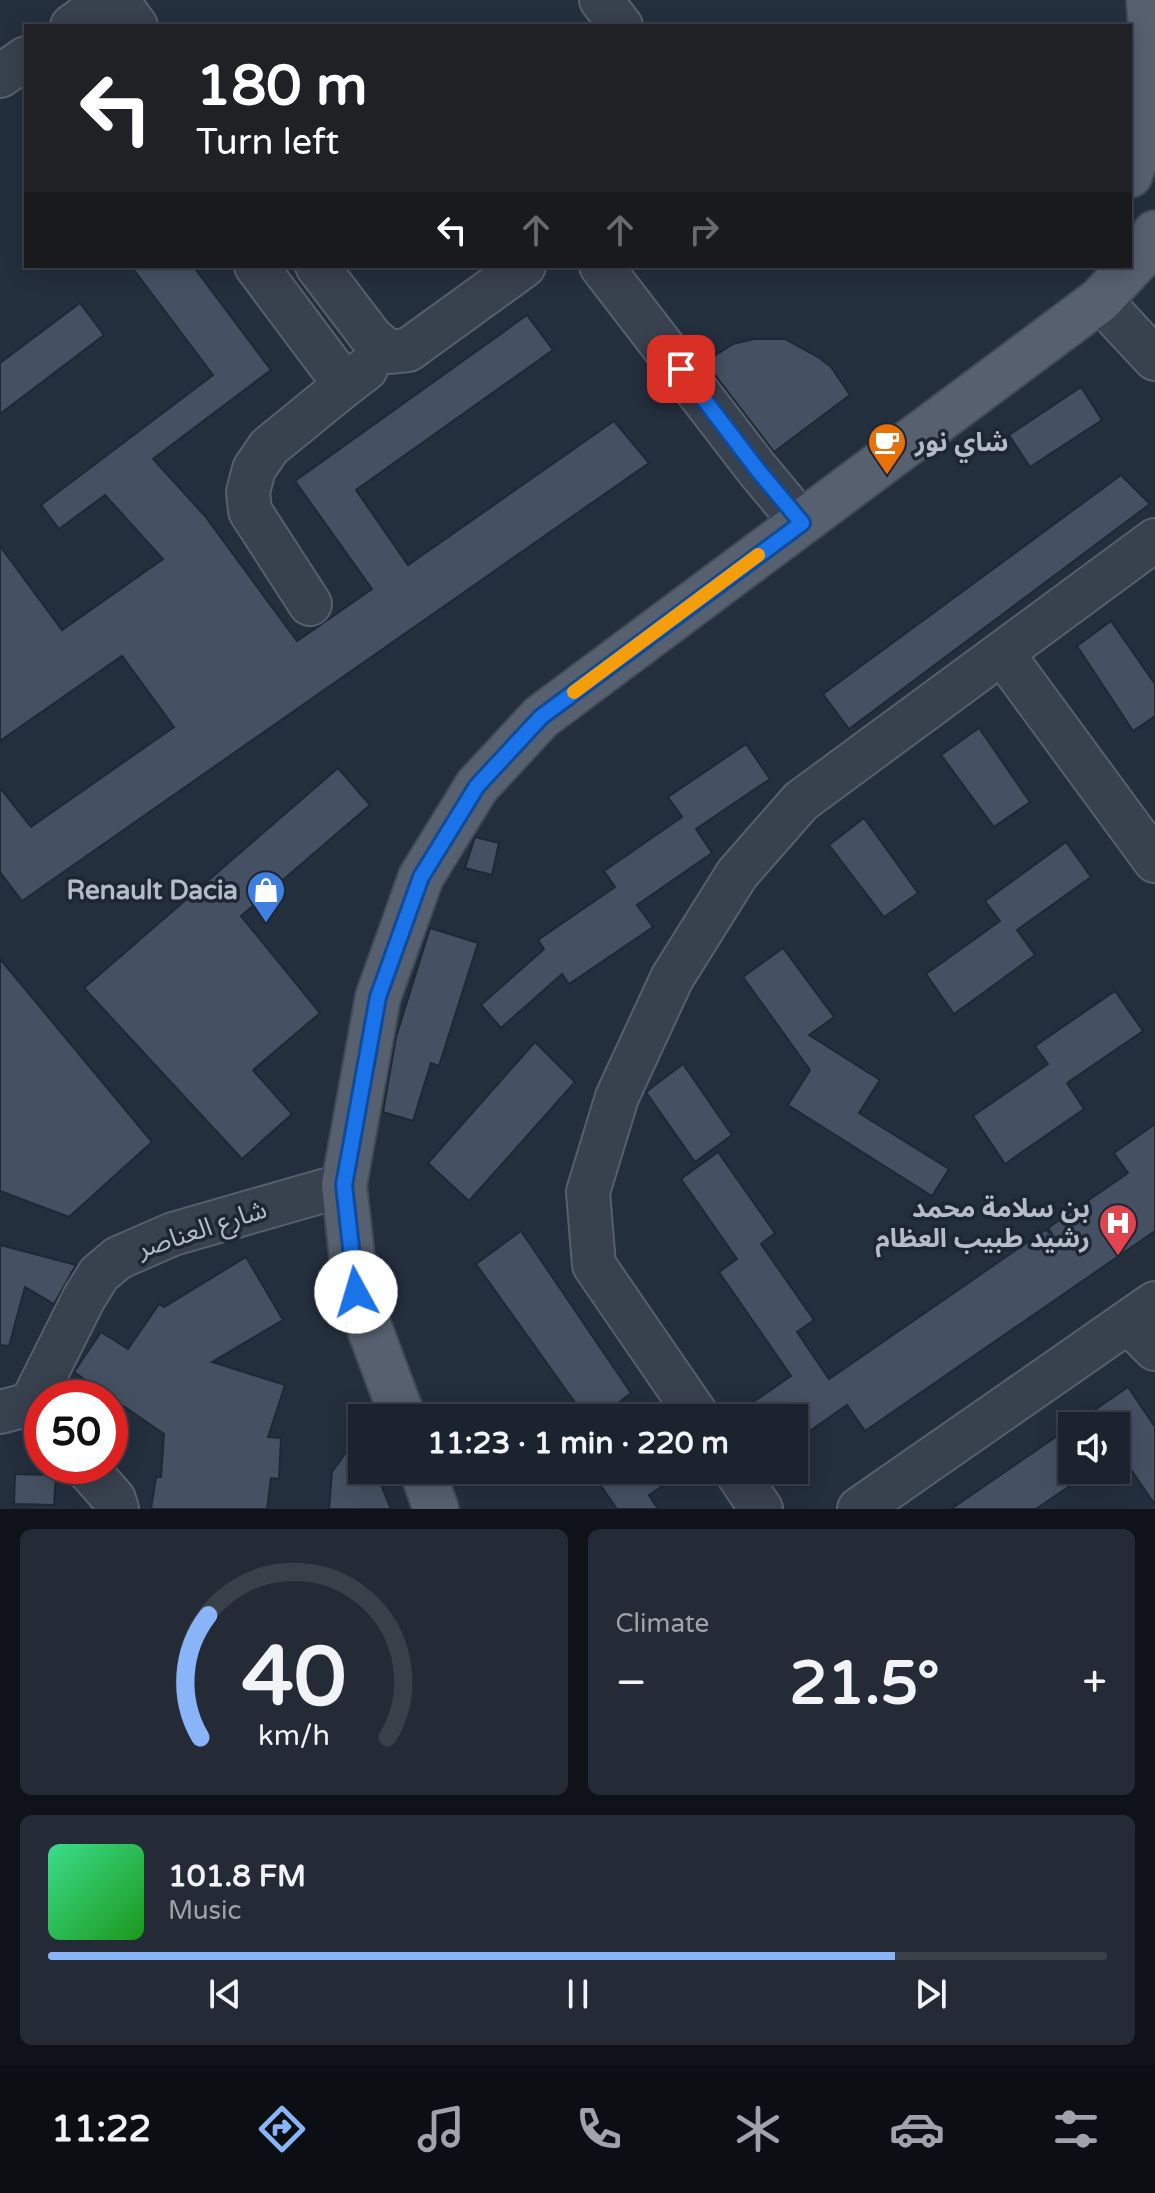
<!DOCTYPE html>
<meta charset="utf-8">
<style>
:root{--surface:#1b232e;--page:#242b36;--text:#f1f3f6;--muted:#a0a4aa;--line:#39404a;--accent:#8ab4f8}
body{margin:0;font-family:"Varela Round","Noto Sans Arabic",sans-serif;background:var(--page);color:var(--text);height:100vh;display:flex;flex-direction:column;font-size:30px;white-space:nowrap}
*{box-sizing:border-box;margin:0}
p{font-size:26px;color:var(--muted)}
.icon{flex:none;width:44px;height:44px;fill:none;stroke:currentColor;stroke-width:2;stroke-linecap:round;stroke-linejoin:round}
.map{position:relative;height:1509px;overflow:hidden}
.panel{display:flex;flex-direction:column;gap:20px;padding:20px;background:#0f1319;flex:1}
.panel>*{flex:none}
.guide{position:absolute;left:24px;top:24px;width:1108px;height:244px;border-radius:0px;box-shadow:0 4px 20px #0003,0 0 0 2px var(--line);background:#202124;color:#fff;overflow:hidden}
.buttons{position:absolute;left:1058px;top:1412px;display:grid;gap:16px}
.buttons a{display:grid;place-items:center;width:72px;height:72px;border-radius:0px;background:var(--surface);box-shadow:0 4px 20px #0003,0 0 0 2px var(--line);font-size:40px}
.speed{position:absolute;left:24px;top:1380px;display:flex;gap:16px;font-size:40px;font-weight:700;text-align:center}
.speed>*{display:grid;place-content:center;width:104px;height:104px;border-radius:50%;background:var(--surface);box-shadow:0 4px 20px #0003,0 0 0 2px var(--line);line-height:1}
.speed .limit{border:12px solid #d22;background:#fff;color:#111}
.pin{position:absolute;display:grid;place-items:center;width:68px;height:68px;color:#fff;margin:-34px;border-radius:16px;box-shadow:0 4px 12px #0006}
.me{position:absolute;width:88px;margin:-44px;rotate:354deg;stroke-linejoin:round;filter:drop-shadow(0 0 6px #0008)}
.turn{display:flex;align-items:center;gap:28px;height:168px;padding:0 40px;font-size:36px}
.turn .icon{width:104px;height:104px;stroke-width:2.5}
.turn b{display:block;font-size:56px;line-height:68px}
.lanes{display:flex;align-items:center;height:76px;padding:0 40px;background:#0003;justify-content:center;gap:40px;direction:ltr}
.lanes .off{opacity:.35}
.big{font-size:60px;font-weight:700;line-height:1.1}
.panel .tile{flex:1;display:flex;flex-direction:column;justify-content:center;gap:12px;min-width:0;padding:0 28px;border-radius:12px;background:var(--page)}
.panel .dial{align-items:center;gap:0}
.dial svg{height:208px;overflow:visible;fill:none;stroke:var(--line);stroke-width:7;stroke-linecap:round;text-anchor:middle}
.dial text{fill:var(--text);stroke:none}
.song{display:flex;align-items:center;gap:24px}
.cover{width:96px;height:96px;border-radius:12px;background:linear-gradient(135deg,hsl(150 70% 55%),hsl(120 70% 35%))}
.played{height:8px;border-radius:4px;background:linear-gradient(90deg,var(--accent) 80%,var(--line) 80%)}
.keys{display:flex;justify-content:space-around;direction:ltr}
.heat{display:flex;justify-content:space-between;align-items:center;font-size:44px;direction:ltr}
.panel .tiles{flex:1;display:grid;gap:20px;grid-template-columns:1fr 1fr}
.tile:last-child{grid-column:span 2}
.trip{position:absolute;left:348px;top:1404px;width:460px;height:80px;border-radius:0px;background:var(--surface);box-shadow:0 4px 20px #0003,0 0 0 2px var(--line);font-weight:700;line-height:80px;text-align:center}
.dock{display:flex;height:128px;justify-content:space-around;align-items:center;background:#0b0e12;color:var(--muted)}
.dock .icon{width:56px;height:56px}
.dock .selected{color:var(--accent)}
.dock b{font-size:36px;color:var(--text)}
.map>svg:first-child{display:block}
.building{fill:#455162;stroke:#1f2835;stroke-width:2}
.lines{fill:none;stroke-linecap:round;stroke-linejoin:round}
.minor-casing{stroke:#565f6c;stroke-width:46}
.major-casing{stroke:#414a57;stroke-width:48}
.minor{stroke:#38414e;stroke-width:42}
.major{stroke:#56606e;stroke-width:44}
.route-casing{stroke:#114b97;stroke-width:20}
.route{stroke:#1a73e8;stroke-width:14}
.slow{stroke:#f59e0b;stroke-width:14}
.labels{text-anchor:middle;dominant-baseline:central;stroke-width:7;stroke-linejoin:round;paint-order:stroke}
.poi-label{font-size:26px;font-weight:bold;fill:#b4bcc9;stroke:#1d2633;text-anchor:end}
.street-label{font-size:26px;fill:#b4bcc9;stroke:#1d2633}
</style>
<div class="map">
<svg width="1155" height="1509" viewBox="0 0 1155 1509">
<rect width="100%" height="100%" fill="#242f3e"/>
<g class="building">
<path d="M 131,266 L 193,266 L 271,370 L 153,459 L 205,516 L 297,641 L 372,589 L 295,481 L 527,315 L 553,350 L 356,490 L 408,565 L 614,421 L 649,463 L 22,901 L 0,872 L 0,788 L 31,827 L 174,727 L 122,656 L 0,741 L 0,546 L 62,630 L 163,559 L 105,495 L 59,529 L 41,505 L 213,375 Z"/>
<path d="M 80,303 L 104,335 L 0,414 L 0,363 Z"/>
<path d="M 754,339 L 785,339 L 821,359 L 831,367 L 850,395 L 774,452 L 705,362 L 733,344 Z"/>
<path d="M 1081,387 L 1102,420 L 1030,467 L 1009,435 Z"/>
<path d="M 1121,475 L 1150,504 L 849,729 L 823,694 Z"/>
<path d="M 1111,621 L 1155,684 L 1155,716 L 1133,731 L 1077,646 Z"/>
<path d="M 979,728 L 1030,802 L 994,827 L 941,755 Z"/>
<path d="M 746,744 L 770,779 L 696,829 L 712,853 L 637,905 L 653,927 L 569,984 L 562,974 L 501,1028 L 481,1005 L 544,949 L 538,940 L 615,887 L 604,871 L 682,817 L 668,797 Z"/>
<path d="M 338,768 L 370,805 L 241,916 L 320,1013 L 253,1070 L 292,1114 L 242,1159 L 84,988 Z"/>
<path d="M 864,818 L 918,893 L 884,917 L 829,845 Z"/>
<path d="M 475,837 L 499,843 L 492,875 L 465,868 Z"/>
<path d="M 1066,842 L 1091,877 L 1017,930 L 1035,955 L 954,1014 L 926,974 L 1000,921 L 985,901 Z"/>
<path d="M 430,928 L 478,943 L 439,1066 L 431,1063 L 413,1121 L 383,1112 L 396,1037 Z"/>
<path d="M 783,948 L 834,1017 L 809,1035 L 880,1080 L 859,1113 L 949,1169 L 932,1196 L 788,1105 L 810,1070 L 743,977 Z"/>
<path d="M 0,959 L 152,1142 L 69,1217 L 0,1191 Z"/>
<path d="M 1115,991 L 1143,1031 L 1067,1083 L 1084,1109 L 1005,1164 L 973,1116 L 1048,1064 L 1035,1046 Z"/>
<path d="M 535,1042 L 575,1082 L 469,1201 L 428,1163 Z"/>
<path d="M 683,1064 L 732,1135 L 695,1162 L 646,1092 Z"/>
<path d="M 1155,1124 L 1155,1231 L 865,1431 L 847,1405 L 794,1442 L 794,1418 L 730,1418 L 791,1376 L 719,1272 L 737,1259 L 681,1179 L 718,1152 L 775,1233 L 761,1244 L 814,1320 L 797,1332 L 829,1379 L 1045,1230 L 1053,1235 L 1048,1228 L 1128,1173 L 1114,1153 Z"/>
<path d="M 521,1231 L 631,1393 L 616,1405 L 625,1418 L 586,1418 L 476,1264 Z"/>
<path d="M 0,1245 L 76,1265 L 54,1304 L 25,1287 L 9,1346 L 0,1345 Z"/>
<path d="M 246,1257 L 283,1320 L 212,1362 L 285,1385 L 268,1437 L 281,1438 L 279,1479 L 271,1478 L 267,1509 L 151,1509 L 156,1477 L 161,1477 L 164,1434 L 74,1372 L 101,1332 L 128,1349 L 159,1304 L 164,1307 Z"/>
<path d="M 1128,1387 L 1155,1427 L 1155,1505 L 1119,1452 L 1116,1454 L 1116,1426 L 1072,1426 L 1072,1470 L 1093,1470 L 1036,1509 L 951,1509 Z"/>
<path d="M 362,1430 L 362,1470 L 375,1470 L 391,1509 L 329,1509 L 332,1472 Z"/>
<path d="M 590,1470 L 686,1470 L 649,1495 L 658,1509 L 617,1509 Z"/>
<path d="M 15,1474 L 56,1475 L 54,1505 L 14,1504 Z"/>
</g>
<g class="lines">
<g class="minor-casing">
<g id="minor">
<path d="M 117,0 L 136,26"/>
<path d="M 601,0 L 621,26"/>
<path d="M 72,26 L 108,0"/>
<path d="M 0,76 L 26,58"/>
<path d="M 256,266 L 345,385 L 366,369"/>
<path d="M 317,266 L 371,337 L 388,352 L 408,350 L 524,266"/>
<path d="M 601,266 L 757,469 L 802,523"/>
<path d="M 1100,300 L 1155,359"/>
<path d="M 310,604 L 250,511 L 248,492 L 254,469 L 269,447 L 345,385"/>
<path d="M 1003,654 L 1155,861"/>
<path d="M 1128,1322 L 1155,1349"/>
<path d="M 0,1412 L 31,1404 L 84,1298 L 99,1274 L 118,1258 L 173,1234 L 344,1185"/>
<path d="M 699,1418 L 594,1265 L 588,1192 L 617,1097 L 672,978 L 737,874 L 801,801 L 1155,540"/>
<path d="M 85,1466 L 114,1499 L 117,1509"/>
<path d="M 735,1470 L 761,1509"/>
<path d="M 859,1509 L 1155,1303"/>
</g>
</g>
<g class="major-casing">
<g id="major">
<path d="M 1130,175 L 1150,115 L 1151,31 L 1149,0"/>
<path d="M 403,1418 L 356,1292 L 344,1185 L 378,997 L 421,877 L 477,786 L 541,717 L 1100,300 L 1150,246 L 1155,233"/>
<path d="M 422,1470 L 436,1509"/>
</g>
</g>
<use href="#minor" class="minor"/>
<use href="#major" class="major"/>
</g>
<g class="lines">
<g class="route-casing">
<path id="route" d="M 356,1292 L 344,1185 L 378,997 L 421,877 L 477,786 L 541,717 L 802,523 L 757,469 L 681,369"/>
</g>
<use href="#route" class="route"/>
<path class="slow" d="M 574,692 L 758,555"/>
</g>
<defs>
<g id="cafe-pin" transform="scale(2)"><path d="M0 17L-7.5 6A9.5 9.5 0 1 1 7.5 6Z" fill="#e8710a" stroke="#1d2633"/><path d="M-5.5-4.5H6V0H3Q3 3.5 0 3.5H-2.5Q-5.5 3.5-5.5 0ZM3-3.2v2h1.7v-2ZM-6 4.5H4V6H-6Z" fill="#fff"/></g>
<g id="shop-pin" transform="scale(2)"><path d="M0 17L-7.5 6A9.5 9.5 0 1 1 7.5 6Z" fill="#3f7fe0" stroke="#1d2633"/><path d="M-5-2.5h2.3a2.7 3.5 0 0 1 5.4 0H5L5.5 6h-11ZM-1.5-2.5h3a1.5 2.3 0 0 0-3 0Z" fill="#fff"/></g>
<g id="hospital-pin" transform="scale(2)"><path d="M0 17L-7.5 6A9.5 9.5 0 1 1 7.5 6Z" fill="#e0444e" stroke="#1d2633"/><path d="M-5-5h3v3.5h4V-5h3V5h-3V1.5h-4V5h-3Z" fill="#fff"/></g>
</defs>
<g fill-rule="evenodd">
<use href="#cafe-pin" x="887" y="442"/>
<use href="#shop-pin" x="266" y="890"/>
<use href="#hospital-pin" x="1118" y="1223"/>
</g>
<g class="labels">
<g class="poi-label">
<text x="915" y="442" text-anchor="start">شاي نور</text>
<text x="238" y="890">Renault Dacia</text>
<text x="1090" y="1208">بن سلامة محمد<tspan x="1090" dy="30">رشيد طبيب العظام</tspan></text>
</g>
<g class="street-label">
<text transform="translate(202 1229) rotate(-18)">شارع العناصر</text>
</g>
</g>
</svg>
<div class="buttons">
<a><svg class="icon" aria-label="sound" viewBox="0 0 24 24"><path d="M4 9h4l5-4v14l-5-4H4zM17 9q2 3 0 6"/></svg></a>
</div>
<div class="speed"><div class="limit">50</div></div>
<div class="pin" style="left:681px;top:369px;background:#d93025"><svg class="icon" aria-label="arrive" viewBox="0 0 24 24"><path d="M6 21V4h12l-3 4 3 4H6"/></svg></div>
<svg class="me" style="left:356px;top:1292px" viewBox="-20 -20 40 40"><circle r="19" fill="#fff"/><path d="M0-13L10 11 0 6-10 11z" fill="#1a73e8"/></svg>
<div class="trip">11:23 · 1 min · 220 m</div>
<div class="guide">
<div class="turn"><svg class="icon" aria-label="left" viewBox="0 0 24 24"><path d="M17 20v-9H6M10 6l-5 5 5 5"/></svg><div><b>180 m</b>Turn left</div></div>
<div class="lanes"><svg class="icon" aria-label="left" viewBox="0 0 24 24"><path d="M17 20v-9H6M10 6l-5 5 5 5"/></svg><svg class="icon off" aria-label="ahead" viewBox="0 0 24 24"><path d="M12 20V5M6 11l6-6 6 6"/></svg><svg class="icon off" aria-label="ahead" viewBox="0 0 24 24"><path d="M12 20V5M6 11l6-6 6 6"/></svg><svg class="icon off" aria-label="right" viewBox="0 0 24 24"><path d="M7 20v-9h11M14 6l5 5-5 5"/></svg></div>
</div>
</div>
<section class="panel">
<div class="tiles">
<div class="tile dial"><svg viewBox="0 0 100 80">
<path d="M14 69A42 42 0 1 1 86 69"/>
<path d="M14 69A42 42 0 0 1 17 22" stroke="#8ab4f8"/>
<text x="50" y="56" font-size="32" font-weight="700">40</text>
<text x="50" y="72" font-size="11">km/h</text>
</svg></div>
<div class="tile"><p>Climate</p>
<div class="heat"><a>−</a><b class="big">21.5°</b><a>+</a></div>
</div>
<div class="tile">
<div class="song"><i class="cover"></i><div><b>101.8 FM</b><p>Music</p></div></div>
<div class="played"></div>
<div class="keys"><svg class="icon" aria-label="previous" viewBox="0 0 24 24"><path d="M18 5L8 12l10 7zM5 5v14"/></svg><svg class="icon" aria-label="pause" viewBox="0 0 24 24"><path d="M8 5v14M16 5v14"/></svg><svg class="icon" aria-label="next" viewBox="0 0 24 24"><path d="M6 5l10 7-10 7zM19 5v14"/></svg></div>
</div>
</div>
</section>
<nav class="dock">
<b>11:22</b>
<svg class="icon selected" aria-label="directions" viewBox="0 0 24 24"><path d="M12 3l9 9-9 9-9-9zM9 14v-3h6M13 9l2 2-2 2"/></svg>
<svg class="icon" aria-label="music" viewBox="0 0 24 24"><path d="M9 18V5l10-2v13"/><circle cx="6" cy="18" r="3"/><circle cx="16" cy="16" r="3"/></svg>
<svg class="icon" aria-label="phone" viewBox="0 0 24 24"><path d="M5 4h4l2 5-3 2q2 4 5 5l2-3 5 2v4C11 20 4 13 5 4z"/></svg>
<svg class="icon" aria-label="climate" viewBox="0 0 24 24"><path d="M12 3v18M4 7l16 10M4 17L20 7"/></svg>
<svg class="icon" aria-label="car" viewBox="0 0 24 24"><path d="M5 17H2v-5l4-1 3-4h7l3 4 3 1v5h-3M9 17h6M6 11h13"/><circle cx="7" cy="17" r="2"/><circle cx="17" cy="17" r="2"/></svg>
<svg class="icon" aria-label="filters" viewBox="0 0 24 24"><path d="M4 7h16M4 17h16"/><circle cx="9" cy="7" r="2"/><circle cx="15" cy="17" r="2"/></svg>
</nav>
